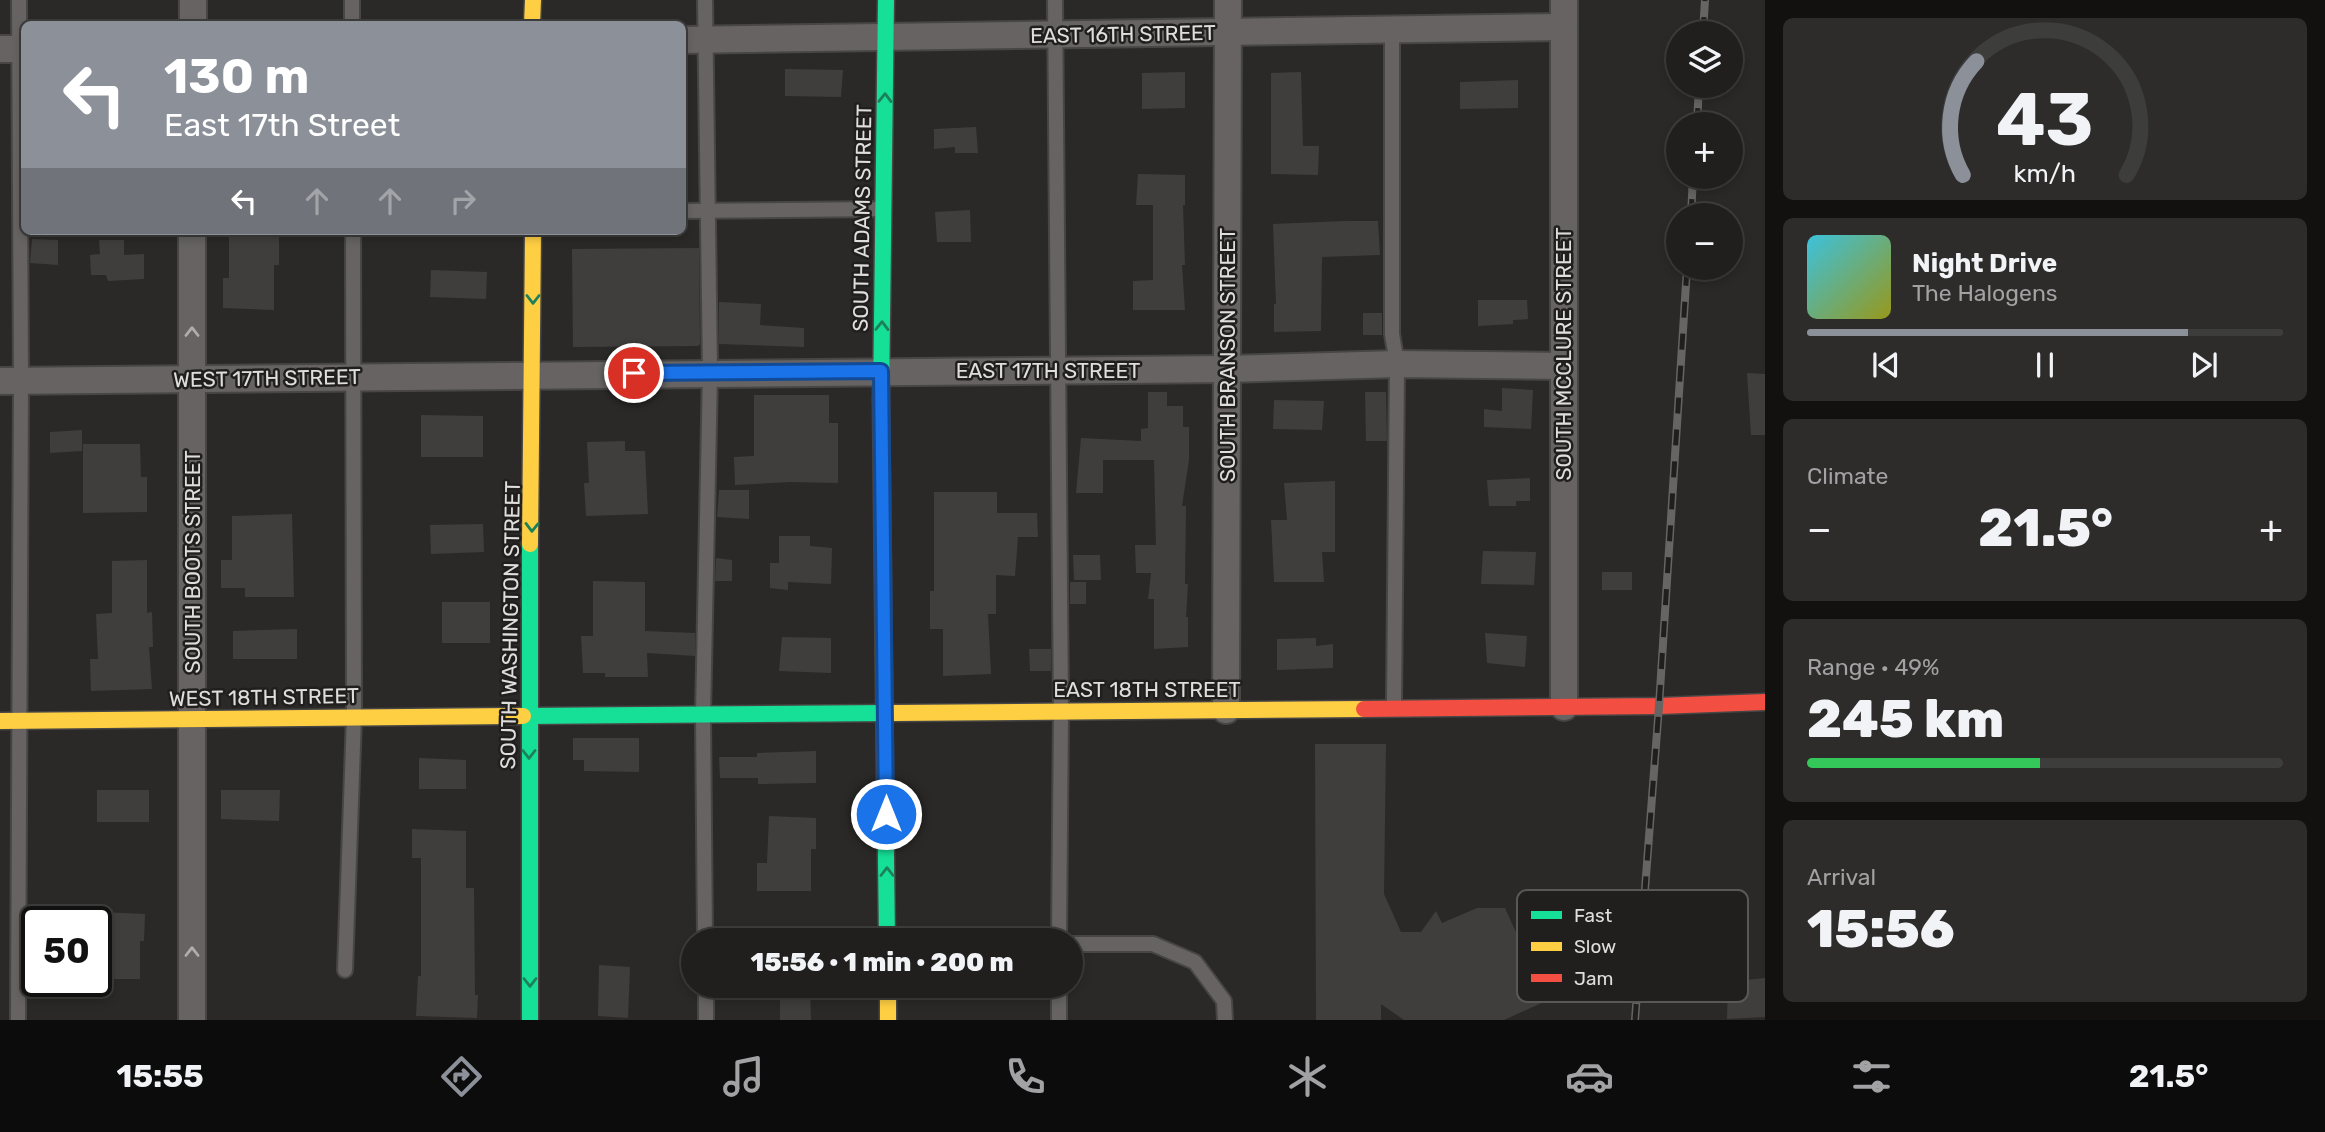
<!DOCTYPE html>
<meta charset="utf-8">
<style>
:root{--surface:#201f1e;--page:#2d2c2b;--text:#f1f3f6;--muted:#a2a2a4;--line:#3d3d3c;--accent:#8c9099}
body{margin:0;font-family:Rubik,sans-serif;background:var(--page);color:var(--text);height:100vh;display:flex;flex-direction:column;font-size:26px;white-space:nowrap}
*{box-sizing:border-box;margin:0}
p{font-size:23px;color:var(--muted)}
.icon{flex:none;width:38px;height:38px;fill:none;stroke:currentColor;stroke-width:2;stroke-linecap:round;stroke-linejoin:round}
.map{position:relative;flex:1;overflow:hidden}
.drawer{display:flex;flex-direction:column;gap:18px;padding:18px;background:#121110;width:560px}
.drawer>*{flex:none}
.guide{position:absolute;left:21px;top:21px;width:665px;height:214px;border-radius:10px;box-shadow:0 4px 10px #0003,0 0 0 2px var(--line);background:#8c9099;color:#fff;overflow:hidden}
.tools{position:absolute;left:1666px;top:21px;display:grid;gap:14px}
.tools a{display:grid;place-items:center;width:77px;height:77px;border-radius:50%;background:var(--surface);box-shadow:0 4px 10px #0003,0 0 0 2px var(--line);font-size:35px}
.speed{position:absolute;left:21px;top:906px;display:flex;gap:14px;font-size:35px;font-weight:700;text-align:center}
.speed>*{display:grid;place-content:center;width:91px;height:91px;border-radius:50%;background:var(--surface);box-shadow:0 4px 10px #0003,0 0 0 2px var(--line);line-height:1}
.speed .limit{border:4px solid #111;border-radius:10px;background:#fff;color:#111}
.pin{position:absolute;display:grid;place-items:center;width:60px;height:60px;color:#fff;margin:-30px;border:4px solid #fff;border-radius:50%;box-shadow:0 2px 7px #0007}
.me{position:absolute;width:77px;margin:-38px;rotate:0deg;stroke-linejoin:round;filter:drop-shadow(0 0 5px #0008)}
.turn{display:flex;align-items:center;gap:24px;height:147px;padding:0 28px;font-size:32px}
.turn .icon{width:91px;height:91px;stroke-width:2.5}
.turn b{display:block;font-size:49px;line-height:60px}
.lanes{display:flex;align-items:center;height:66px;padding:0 28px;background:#0003;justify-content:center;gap:35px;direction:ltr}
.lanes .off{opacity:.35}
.big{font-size:52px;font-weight:800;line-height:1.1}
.drawer .widget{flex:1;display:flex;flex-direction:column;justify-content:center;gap:10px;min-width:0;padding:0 24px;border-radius:10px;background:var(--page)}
.drawer .dial{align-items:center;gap:0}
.dial svg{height:182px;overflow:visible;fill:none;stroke:var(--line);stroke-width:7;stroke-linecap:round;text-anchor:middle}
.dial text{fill:var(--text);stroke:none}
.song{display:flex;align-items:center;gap:21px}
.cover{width:84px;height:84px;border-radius:10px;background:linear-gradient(135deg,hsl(190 70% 55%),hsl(60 70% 35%))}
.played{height:7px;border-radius:4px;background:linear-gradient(90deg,var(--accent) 80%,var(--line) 80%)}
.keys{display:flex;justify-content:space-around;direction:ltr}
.heat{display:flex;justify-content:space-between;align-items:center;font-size:38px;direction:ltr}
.charge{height:10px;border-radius:5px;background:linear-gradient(90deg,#34c759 49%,var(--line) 0)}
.trip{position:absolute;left:681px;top:928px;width:402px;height:70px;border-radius:35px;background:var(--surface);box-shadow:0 4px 10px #0003,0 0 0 2px var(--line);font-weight:800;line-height:70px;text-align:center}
.tabs{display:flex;height:112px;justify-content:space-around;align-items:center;background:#0d0c0c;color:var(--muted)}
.tabs .icon{width:49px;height:49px}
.tabs .on{color:var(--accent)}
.tabs b{font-size:32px;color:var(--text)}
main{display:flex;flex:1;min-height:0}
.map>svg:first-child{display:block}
.building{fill:#3f3e3d}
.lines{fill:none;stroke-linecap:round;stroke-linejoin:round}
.lane-casing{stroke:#474645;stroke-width:18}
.street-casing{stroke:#474645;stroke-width:30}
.fast-casing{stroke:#474645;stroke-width:19}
.slow-casing{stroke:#474645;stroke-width:19}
.jam-casing{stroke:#474645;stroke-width:19}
.lane{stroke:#676363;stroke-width:14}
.street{stroke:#676363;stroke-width:26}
.fast{stroke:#16e098;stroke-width:16}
.slow{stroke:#ffcf43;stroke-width:16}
.jam{stroke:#f24e42;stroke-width:16}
.rail-casing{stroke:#676464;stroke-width:8}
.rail{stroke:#211f1e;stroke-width:5;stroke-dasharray:16;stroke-linecap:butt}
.oneway{stroke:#1c805b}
.oneway2{stroke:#b0adac}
.route-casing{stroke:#114b97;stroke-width:18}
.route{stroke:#1a73e8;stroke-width:12}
.labels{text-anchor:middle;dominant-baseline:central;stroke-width:5;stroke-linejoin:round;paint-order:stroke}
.street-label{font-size:21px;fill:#e0dedd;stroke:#211f1e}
.key{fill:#211f1e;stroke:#5a5857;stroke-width:2}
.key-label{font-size:19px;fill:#e0dedd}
</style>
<main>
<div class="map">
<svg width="1765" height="1020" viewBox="0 0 1765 1020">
<rect width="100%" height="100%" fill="#2a2928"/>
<g class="building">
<path d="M 785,69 L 843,70 L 841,97 L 785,96 Z"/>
<path d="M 1185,72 L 1185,108 L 1142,109 L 1142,73 Z"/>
<path d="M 1301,72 L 1303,146 L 1319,146 L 1318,175 L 1271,174 L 1271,73 Z"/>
<path d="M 1518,80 L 1518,108 L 1460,109 L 1460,82 Z"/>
<path d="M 976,127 L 978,153 L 955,153 L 955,147 L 934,149 L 934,129 Z"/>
<path d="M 1138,174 L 1185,175 L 1185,205 L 1183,205 L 1185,265 L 1182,265 L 1185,310 L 1133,310 L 1133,281 L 1153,280 L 1153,205 L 1136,205 Z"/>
<path d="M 970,210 L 971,242 L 937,242 L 935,212 Z"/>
<path d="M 1345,221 L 1378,221 L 1380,255 L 1322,257 L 1321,331 L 1274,332 L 1274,304 L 1276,304 L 1273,224 Z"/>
<path d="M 229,231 L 262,231 L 262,236 L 279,236 L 279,265 L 274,265 L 274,310 L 223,308 L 223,278 L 229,278 Z"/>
<path d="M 32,239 L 58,240 L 58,265 L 30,263 Z"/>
<path d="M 99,240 L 124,240 L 124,255 L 144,254 L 144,279 L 108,281 L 106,275 L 91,275 L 90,255 L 100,254 Z"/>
<path d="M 699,248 L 700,344 L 698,346 L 573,347 L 572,249 Z"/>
<path d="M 431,270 L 487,272 L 486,299 L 430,297 Z"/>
<path d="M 1478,300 L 1527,300 L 1528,319 L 1513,320 L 1513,324 L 1478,326 Z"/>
<path d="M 719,302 L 761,304 L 760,325 L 804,328 L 804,347 L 719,344 Z"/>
<rect x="1363" y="313" width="19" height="22"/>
<path d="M 1747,373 L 1765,374 L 1765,435 L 1751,435 Z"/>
<path d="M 1502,388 L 1533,390 L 1531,429 L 1484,427 L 1484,409 L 1502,411 Z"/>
<path d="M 1148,392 L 1167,392 L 1167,406 L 1183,406 L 1183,427 L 1189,427 L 1189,460 L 1182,506 L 1186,506 L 1185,584 L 1188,584 L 1186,617 L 1188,617 L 1188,647 L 1154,649 L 1154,599 L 1148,599 L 1151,573 L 1136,573 L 1135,545 L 1156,545 L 1154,460 L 1103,460 L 1103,493 L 1076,493 L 1081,438 L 1141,441 L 1141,429 L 1148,428 Z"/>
<path d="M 1365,392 L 1386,392 L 1387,441 L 1366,441 Z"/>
<path d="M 754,395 L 829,395 L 829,423 L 838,423 L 838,483 L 790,482 L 735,485 L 734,457 L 754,456 Z"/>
<path d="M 1274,400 L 1324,401 L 1322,430 L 1273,429 Z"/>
<path d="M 421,415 L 483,416 L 483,457 L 421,457 Z"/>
<path d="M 82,430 L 82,451 L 50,453 L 50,432 Z"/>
<path d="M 625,441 L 625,451 L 645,451 L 648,514 L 586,516 L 584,483 L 589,483 L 587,442 Z"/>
<path d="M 83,444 L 140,444 L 141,477 L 147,477 L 147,512 L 83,513 Z"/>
<path d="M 1530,478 L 1530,501 L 1516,501 L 1516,506 L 1489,506 L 1487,480 Z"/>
<path d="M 1335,481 L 1335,552 L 1322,552 L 1324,582 L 1274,582 L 1271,520 L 1287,520 L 1284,483 Z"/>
<path d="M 719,490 L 749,490 L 749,519 L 717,517 Z"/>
<path d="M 934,492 L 997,492 L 997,513 L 1037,513 L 1038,537 L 1018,537 L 1015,576 L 996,575 L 996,614 L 988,614 L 991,674 L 943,676 L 943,629 L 930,629 L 930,591 L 934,591 Z"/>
<path d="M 292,514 L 294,597 L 245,597 L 245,588 L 221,588 L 221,560 L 232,560 L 232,516 Z"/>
<path d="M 483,524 L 484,552 L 431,554 L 430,525 Z"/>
<path d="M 779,536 L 810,536 L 810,546 L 832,548 L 831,584 L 788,582 L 788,590 L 770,588 L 770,563 L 779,563 Z"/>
<path d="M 1483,551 L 1536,552 L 1534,585 L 1481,584 Z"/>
<path d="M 1073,555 L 1100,555 L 1101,580 L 1074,580 Z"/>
<path d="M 716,558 L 732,560 L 732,581 L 715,581 Z"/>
<path d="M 147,560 L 147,613 L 152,612 L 153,647 L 149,647 L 152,689 L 91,691 L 90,659 L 98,659 L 96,614 L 112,613 L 112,561 Z"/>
<rect x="1602" y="572" width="30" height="18"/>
<path d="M 593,581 L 645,582 L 645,631 L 695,633 L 695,656 L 647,653 L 648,677 L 605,677 L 605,673 L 583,673 L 581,636 L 593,636 Z"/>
<rect x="1070" y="582" width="16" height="22"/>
<rect x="442" y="602" width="48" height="41"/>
<path d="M 297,629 L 297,659 L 233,659 L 233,631 Z"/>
<path d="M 1485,633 L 1527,636 L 1525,667 L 1487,663 Z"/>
<path d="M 782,637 L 831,638 L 831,673 L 779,671 Z"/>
<path d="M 1316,638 L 1316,646 L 1333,644 L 1333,668 L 1277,670 L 1277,639 Z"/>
<path d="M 1029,649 L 1051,649 L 1051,671 L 1030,671 Z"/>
<path d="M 573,738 L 639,738 L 639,772 L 584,771 L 584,760 L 573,760 Z"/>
<path d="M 1315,744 L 1386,744 L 1384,894 L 1401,932 L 1421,932 L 1436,911 L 1442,923 L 1477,908 L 1505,908 L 1523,948 L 1556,948 L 1575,988 L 1504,1020 L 1404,1020 L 1381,1004 L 1381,1020 L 1316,1020 Z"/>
<path d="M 816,751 L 816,783 L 758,784 L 758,778 L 720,778 L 719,757 L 757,757 L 757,753 Z"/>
<path d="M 419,758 L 466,760 L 466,789 L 419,789 Z"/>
<rect x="97" y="790" width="52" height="32"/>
<path d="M 221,790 L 280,790 L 279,821 L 221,819 Z"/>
<path d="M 769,816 L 816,818 L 816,849 L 811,849 L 811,891 L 757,891 L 757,863 L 767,863 Z"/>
<path d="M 412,829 L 466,831 L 466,888 L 474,888 L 475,995 L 478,995 L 477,1018 L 416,1016 L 418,976 L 421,976 L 421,858 L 412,858 Z"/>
<path d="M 99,912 L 145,914 L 144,941 L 140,941 L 140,979 L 111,979 L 111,940 L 99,940 Z"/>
<path d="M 599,965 L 630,967 L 628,1018 L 598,1016 Z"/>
<path d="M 1765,978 L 1765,1017 L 1727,1019 L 1728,982 Z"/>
<path d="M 780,985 L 810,985 L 811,1020 L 780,1020 Z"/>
</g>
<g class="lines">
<g class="lane-casing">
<g id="lane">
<path d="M 352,0 L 352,24"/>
<path d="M 705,0 L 710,373 L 703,714 L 705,940"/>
<path d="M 1055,0 L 1061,711 L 1059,940"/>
<path d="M 1392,30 L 1392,334 L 1397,364 L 1394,707"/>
<path d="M 682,211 L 882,209"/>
<path d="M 1071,944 L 1153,944 L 1195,962 L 1224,1001 L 1225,1020"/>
<path d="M 345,970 L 354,717 L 353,231"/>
<path d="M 706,985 L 706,1020"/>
<path d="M 18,1020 L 21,381 L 19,0"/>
<path d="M 1059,1020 L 1059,985"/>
</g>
</g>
<g class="street-casing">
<g id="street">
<path d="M 193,0 L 193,24"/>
<path d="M 1564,0 L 1564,707"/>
<path d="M 682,40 L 1564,27"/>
<path d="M 0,49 L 24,49"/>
<path d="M 0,381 L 1227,369 L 1397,364 L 1562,366"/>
<path d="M 1226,710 L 1228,0"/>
<path d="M 192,1020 L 192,231"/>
</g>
</g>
<g class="fast-casing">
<g id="fast">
<path d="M 881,400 L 886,0"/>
<path d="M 523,716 L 893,713"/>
<path d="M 885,778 L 887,940"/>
<path d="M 530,1020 L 530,544"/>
</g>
</g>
<g class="slow-casing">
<g id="slow">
<path d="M 532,24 L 533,0"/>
<path d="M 530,544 L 533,231"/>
<path d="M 893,713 L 1364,709"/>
<path d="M 0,721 L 523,716"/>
<path d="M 888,985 L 888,1020"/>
</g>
</g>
<g class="jam-casing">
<g id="jam">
<path d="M 881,400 L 885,778"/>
<path d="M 1364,709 L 1659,706 L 1765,702"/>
</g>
</g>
<use href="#lane" class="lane"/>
<use href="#street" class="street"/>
<use href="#fast" class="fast"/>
<use href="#slow" class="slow"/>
<use href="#jam" class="jam"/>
<g class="rail-casing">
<g id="rail">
<path d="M 1703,33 L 1705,0"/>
<path d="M 1697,124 L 1699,86"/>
<path d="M 1691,215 L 1693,177"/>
<path d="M 1635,1020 L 1659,706 L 1687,268"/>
</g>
</g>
<use href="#rail" class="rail"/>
</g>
<defs><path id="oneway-chevron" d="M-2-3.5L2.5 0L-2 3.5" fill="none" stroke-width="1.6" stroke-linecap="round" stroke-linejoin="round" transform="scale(1.75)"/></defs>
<g class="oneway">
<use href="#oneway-chevron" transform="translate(885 98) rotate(-89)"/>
<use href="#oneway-chevron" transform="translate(533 299) rotate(90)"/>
<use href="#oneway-chevron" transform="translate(882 326) rotate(-89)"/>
<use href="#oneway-chevron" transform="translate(532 527) rotate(91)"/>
<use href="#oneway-chevron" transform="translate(529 754) rotate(90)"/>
<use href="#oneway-chevron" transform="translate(887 872) rotate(-90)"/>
<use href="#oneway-chevron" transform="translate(530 982) rotate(90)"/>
</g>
<g class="oneway2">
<use href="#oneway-chevron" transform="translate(192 332) rotate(-90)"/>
<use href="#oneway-chevron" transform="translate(192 952) rotate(-90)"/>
</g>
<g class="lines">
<g class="route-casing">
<path id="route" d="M 634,373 L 881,371 L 886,814"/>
</g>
<use href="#route" class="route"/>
</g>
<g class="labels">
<g class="street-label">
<text transform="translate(1123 34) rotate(-1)">EAST 16TH STREET</text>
<text transform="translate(862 218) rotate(-89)">SOUTH ADAMS STREET</text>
<text transform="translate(1563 354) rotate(-90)">SOUTH MCCLURE STREET</text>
<text transform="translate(1227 355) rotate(-90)">SOUTH BRANSON STREET</text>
<text x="1048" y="370">EAST 17TH STREET</text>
<text transform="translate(267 378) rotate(-1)">WEST 17TH STREET</text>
<text transform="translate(192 562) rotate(-90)">SOUTH BOOTS STREET</text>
<text transform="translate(510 625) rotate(-89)">SOUTH WASHINGTON STREET</text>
<text x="1147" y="689">EAST 18TH STREET</text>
<text transform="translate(264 697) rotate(-1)">WEST 18TH STREET</text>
</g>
</g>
<rect x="1517" y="890" width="231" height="112" rx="10" class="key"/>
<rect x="1531" y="911" width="31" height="8" fill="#16e098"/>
<rect x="1531" y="942" width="31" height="9" fill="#ffcf43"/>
<rect x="1531" y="974" width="31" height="8" fill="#f24e42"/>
<g class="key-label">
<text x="1574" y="922">Fast</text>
<text x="1574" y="953">Slow</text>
<text x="1574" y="985">Jam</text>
</g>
</svg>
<div class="tools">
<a><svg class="icon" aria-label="layers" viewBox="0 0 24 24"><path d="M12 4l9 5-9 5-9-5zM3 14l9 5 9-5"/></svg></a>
<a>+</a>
<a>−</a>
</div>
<div class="speed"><div class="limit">50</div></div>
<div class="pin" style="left:634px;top:373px;background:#d93025"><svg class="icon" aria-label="arrive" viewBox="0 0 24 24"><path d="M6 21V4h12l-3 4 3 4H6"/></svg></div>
<svg class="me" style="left:886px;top:814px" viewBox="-20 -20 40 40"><circle r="17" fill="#1a73e8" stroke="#fff" stroke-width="3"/><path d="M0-11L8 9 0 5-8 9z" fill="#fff"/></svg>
<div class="trip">15:56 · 1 min · 200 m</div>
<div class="guide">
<div class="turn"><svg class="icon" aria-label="left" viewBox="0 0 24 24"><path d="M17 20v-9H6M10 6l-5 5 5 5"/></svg><div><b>130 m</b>East 17th Street</div></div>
<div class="lanes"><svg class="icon" aria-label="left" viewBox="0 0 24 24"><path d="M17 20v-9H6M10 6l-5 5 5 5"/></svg><svg class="icon off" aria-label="ahead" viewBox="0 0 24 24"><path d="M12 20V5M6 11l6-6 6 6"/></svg><svg class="icon off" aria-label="ahead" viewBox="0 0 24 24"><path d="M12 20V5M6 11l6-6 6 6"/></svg><svg class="icon off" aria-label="right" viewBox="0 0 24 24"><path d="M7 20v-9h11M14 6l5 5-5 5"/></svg></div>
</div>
</div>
<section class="drawer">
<div class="widget dial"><svg viewBox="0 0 100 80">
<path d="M14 69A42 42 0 1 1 86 69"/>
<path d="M14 69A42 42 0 0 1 20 19" stroke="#8c9099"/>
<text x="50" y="56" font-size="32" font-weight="700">43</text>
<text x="50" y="72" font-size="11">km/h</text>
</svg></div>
<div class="widget">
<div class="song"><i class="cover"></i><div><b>Night Drive</b><p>The Halogens</p></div></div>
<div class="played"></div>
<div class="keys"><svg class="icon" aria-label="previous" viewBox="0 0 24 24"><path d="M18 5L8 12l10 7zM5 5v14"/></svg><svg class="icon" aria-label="pause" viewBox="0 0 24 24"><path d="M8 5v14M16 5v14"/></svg><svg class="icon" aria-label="next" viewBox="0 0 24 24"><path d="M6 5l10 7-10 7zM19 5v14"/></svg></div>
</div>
<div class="widget"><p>Climate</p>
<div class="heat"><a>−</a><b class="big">21.5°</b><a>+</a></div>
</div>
<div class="widget"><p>Range · 49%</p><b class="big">245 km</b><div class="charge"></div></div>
<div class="widget"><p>Arrival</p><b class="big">15:56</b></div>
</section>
</main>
<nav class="tabs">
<b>15:55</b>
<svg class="icon on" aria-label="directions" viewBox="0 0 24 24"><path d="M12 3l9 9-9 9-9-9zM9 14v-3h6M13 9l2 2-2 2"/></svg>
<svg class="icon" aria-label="music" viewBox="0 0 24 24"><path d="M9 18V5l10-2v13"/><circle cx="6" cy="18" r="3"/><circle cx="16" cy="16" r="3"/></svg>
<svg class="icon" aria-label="phone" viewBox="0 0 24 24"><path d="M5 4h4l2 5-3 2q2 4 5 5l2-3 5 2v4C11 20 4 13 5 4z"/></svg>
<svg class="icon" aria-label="climate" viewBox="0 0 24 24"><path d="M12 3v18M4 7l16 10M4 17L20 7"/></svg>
<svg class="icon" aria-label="car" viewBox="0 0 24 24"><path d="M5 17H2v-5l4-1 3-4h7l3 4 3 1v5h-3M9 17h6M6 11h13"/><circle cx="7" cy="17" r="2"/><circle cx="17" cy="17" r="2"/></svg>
<svg class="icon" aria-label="filters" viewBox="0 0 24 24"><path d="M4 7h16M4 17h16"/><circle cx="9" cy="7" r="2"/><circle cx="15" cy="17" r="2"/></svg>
<b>21.5°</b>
</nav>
